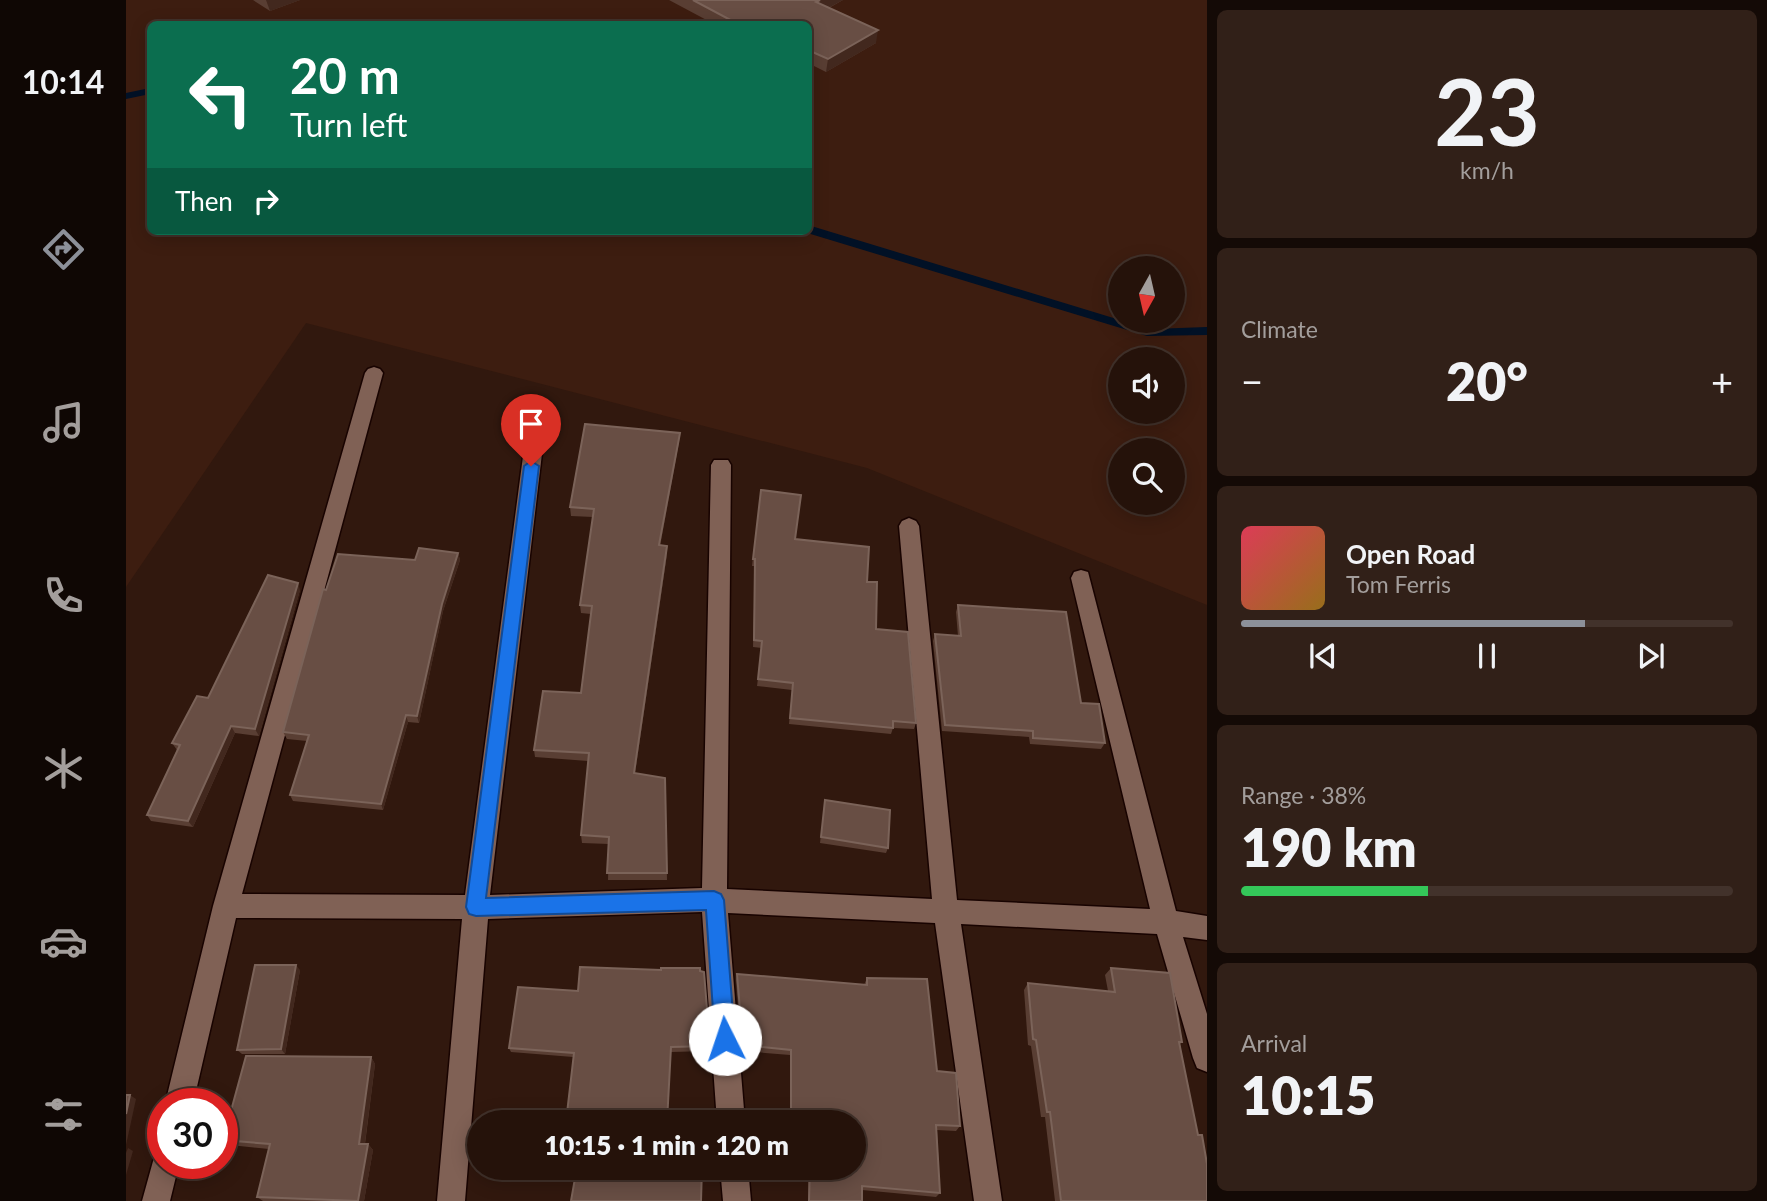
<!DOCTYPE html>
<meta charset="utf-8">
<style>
:root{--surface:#25120a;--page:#312018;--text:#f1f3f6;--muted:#a39e9c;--line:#42322b;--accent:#8c9099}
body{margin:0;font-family:Lato,sans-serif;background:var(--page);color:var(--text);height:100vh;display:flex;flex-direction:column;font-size:26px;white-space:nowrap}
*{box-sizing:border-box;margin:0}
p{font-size:23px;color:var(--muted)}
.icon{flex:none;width:38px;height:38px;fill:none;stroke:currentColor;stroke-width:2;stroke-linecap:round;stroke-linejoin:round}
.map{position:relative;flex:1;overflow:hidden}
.panel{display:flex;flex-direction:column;gap:10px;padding:10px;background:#140a06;width:560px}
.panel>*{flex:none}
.top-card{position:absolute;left:21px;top:21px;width:665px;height:214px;border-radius:10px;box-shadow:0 4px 18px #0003,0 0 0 2px var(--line);background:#0b6e4f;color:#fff;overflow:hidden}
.needle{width:46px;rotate:188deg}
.fabs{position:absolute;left:982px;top:256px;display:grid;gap:14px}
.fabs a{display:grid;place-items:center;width:77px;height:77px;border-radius:50%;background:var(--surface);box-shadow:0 4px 18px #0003,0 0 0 2px var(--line);font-size:35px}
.speed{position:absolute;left:21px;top:1088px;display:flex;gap:14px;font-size:35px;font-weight:700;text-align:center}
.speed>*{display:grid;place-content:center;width:91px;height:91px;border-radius:50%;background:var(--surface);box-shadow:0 4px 18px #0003,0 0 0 2px var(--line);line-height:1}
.speed .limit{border:10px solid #d22;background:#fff;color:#111}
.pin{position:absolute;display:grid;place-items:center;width:60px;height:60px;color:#fff;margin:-72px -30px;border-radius:50% 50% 50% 0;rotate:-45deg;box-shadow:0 0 7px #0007}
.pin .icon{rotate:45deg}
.me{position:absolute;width:77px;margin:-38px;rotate:356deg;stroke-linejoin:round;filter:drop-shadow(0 0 5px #0008)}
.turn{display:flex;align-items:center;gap:24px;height:147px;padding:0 28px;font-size:32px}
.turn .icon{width:91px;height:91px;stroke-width:2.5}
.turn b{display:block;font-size:49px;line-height:60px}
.then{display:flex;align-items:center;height:66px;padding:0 28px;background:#0003;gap:14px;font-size:26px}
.big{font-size:52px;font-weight:800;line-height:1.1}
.panel .widget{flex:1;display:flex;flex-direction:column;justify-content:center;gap:10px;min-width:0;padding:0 24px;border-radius:10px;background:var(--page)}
.panel .dial{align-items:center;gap:0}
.dial b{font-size:91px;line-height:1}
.song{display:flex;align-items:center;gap:21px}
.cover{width:84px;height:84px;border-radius:10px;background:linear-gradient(135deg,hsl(350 70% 55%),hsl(40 70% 35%))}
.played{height:7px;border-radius:4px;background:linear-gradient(90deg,var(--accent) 70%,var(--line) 70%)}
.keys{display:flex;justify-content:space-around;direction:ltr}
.heat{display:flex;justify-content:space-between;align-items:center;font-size:38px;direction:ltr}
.charge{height:10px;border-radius:5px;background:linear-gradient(90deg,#34c759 38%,var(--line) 0)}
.trip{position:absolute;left:341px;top:1110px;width:399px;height:70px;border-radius:35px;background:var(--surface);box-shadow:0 4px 18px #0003,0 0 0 2px var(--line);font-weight:800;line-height:70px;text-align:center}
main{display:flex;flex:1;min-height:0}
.tab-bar{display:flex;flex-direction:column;width:126px;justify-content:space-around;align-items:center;background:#0f0704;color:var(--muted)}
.tab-bar .icon{width:49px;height:49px}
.tab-bar .active{color:var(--accent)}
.tab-bar b{font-size:32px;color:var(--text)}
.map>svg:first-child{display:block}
.built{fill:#3d1d10;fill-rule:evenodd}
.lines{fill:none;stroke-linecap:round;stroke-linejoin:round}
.stream{fill:#011126;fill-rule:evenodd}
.minor-casing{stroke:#180300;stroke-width:3}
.minor{fill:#806155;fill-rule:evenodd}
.wall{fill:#593e33}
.shaded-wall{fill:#42281e}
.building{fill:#684e44;stroke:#7b6359;stroke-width:2}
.route{fill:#1a73e8;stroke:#114b97;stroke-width:2}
</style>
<main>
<nav class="tab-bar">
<b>10:14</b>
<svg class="icon active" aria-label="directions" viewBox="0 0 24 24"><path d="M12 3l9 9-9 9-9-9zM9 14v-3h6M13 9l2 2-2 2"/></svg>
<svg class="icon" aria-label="music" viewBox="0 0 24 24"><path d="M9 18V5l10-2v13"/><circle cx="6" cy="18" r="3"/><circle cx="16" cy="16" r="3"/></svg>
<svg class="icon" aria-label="phone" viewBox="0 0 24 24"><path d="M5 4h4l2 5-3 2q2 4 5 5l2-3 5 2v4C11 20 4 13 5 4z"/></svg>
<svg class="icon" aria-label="climate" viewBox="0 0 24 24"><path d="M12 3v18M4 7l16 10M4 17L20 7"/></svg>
<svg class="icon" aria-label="car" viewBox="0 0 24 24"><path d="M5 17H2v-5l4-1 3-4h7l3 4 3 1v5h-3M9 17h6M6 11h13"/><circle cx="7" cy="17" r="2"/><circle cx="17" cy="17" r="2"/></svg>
<svg class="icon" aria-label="filters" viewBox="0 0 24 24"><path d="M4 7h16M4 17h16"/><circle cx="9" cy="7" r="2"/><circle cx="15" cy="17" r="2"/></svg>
</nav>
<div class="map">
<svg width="1081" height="1201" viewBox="0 0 1081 1201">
<rect width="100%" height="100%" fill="#31180e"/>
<path class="built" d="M 0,0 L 1081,0 L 1081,605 L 741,468 L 180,323 L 0,587 ZM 24,24 L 682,24 L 682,231 L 24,231 ZM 994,268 L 1046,268 L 1046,320 L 994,320 ZM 994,359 L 1046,359 L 1046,411 L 994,411 ZM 994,450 L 1046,450 L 1046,502 L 994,502 Z"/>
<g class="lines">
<g class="stream">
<path d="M 24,88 L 24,94 L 0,99 L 0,93 Z"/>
<path d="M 682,225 L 994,320 L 1026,329 L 1081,327 L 1081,335 L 1021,336 L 678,232 L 682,231 Z"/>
</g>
<g class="minor-casing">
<g id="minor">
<path d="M 248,367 L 254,369 L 257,373 L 116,894 L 339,895 L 403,411 L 405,406 L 419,406 L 421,411 L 364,895 L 576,888 L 585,465 L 588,460 L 602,460 L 605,465 L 601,889 L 806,899 L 773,526 L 776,521 L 783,518 L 790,521 L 793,526 L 831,900 L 1024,909 L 945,578 L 948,572 L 955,570 L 962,572 L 1050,911 L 1081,916 L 1081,940 L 1057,937 L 1081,1014 L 1081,1072 L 1071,1068 L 1067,1058 L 1031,934 L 835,924 L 876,1201 L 848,1201 L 809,923 L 602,913 L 619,1122 L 591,1122 L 576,912 L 362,919 L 339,1201 L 311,1201 L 336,919 L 110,918 L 67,1104 L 39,1104 L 87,906 L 239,373 L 242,369 Z"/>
<path d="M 37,1151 L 37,1164 L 53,1164 L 44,1201 L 16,1201 L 29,1154 Z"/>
<path d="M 594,1167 L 622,1167 L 625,1201 L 597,1201 Z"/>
</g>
</g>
<use href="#minor" class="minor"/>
</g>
<g class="wall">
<path d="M 127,0 L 174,0 L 144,11 Z"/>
<path d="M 543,0 L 717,0 L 703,8 L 750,43 L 700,72 L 682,63 L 682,24 L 588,24 Z"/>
<path d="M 554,433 L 553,442 L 534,545 L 541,554 L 509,773 L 539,778 L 541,880 L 482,880 L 483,844 L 456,843 L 455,835 L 462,761 L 409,757 L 408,750 L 455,693 L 465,614 L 455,613 L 454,605 L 467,517 L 445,516 L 444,507 Z"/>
<path d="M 635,490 L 669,539 L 741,582 L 750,629 L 790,723 L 788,729 L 767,728 L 765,734 L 663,724 L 666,690 L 631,686 L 636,648 L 627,647 L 629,566 L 626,566 Z"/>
<path d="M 332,553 L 334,560 L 317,611 L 293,723 L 282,722 L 257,810 L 167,801 L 164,795 L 181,741 L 161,739 L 157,732 L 200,590 L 289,560 Z"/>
<path d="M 174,590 L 133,736 L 109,733 L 67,827 L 25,821 L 21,815 L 51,750 L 46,743 Z"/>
<path d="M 832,605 L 955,703 L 979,743 L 975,749 L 904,744 L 903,737 L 816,731 L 807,641 L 809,634 L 832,636 L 830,612 Z"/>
<path d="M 699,800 L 762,848 L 760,853 L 694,843 Z"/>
<path d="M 985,968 L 1056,1042 L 1054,1044 L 1081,1201 L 929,1201 L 919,1117 L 915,1117 L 905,1046 L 902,1045 L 898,990 L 902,983 L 982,991 L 979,975 Z"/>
<path d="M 174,970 L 159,1054 L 116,1054 L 111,1050 Z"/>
<path d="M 574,971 L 584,1046 L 583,1051 L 545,1052 L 447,1057 L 385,1052 L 383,1048 L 452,991 Z"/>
<path d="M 611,974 L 738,985 L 741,978 L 811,1071 L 834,1126 L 830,1131 L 811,1130 L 814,1193 L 810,1197 L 736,1190 L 736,1201 L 682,1201 L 682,1167 L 728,1167 L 728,1122 L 664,1122 L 664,1055 L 616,1051 L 610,980 Z"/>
<path d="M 245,1057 L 249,1064 L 239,1144 L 242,1144 L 247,1150 L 238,1201 L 137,1201 L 131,1197 L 143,1149 L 104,1145 L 97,1140 Z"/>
</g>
<g class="shaded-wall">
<path d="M 140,0 L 174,0 L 144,11 Z"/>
<path d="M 694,0 L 717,0 L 689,15 L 690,2 Z"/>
<path d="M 752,30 L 750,43 L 700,72 L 702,59 Z"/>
<path d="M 554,433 L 553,442 L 533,553 L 533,545 Z"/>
<path d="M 541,546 L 541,554 L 508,780 L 508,773 Z"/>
<path d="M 332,553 L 334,560 L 317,611 L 293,723 L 291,716 L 316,604 Z"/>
<path d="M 172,583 L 174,590 L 133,736 L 129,729 Z"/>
<path d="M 280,715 L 282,722 L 257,810 L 255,804 Z"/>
<path d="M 105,726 L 109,733 L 67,827 L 62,821 Z"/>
<path d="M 170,965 L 174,970 L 159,1054 L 155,1049 Z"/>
<path d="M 245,1057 L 249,1064 L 238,1150 L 233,1144 Z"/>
<path d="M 4,1095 L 10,1099 L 0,1145 L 0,1114 Z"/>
<path d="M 242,1144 L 247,1150 L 238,1201 L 232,1201 Z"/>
<path d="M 2,1148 L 7,1151 L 0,1175 L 0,1153 Z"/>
</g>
<g class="building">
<path d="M 567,0 L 694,0 L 690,2 L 752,30 L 702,59 L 682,50 L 682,24 L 628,24 L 619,20 L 612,24 Z"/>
<path d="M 459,424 L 554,433 L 533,545 L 541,546 L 508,773 L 539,778 L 541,873 L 481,873 L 483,837 L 455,835 L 463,753 L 408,750 L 417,691 L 455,693 L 466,606 L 454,605 L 468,509 L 444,507 Z"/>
<path d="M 635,490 L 675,495 L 669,539 L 743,547 L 741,582 L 751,582 L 750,629 L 782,632 L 790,723 L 767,721 L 767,728 L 664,718 L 667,683 L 632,679 L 636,641 L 628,640 L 629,559 L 627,559 Z"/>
<path d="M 293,548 L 332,553 L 316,604 L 291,716 L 280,715 L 255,804 L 164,795 L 183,735 L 157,732 L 197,589 L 200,590 L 212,554 L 289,560 Z"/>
<path d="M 142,575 L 172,583 L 129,729 L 105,726 L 62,821 L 21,815 L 54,745 L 46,743 L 71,696 L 82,698 Z"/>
<path d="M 832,605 L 940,612 L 955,703 L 973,704 L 979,743 L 907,738 L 907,731 L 819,725 L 809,634 L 835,636 Z"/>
<path d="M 699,800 L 764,810 L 762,848 L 695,837 Z"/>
<path d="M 129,965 L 170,965 L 155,1049 L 111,1050 Z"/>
<path d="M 454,967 L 535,970 L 535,968 L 574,968 L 574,971 L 578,972 L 584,1046 L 545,1047 L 541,1122 L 440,1122 L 448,1053 L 383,1048 L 392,987 L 452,991 Z"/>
<path d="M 985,968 L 1044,973 L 1056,1042 L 1053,1042 L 1072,1135 L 1076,1135 L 1081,1164 L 1081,1201 L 935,1201 L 924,1112 L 921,1112 L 910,1040 L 907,1039 L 902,983 L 989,992 Z"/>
<path d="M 611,974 L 741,985 L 741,978 L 801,979 L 811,1071 L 830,1073 L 834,1126 L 810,1125 L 814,1193 L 736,1186 L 736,1201 L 683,1201 L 684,1167 L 728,1167 L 728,1122 L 665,1122 L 665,1050 L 617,1045 Z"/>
<path d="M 120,1056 L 245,1057 L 233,1144 L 242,1144 L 232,1201 L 131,1197 L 144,1144 L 97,1140 Z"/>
<path d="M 0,1095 L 4,1095 L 0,1114 Z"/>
<path d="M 451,1167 L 576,1167 L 575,1201 L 445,1201 Z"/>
</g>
<path class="route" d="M 405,461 L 413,466 L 360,898 L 588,891 L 595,894 L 598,900 L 609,1039 L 606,1046 L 599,1049 L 591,1046 L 589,1039 L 580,910 L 350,916 L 343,914 L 340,907 L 398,466 Z"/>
</svg>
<div class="fabs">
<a><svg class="needle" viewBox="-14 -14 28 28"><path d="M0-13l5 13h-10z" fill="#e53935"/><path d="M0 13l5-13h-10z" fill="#a39e9c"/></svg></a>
<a><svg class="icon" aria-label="sound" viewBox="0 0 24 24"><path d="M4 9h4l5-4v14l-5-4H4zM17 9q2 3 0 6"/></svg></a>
<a><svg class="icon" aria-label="search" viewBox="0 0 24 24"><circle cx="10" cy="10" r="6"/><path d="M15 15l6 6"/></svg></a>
</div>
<div class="speed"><div class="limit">30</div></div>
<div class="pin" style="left:405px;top:466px;background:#d93025"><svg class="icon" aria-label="arrive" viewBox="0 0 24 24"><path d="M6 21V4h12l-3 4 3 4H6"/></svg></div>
<svg class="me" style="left:599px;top:1039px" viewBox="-20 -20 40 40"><circle r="19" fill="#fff"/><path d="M0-13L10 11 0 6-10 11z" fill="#1a73e8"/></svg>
<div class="trip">10:15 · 1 min · 120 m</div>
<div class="top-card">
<div class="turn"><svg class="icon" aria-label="left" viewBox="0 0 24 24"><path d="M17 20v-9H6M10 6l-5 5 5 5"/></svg><div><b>20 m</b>Turn left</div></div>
<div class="then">Then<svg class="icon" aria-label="right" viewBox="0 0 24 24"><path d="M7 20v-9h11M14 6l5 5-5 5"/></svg></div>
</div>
</div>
<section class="panel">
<div class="widget dial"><b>23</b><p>km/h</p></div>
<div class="widget"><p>Climate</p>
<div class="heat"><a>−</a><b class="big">20°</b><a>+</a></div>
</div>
<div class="widget">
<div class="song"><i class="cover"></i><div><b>Open Road</b><p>Tom Ferris</p></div></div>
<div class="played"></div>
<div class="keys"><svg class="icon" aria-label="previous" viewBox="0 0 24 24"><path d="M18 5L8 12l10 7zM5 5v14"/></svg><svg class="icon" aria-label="pause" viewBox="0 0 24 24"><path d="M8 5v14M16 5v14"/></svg><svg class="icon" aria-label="next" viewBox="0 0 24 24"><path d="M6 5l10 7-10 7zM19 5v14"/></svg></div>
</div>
<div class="widget"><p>Range · 38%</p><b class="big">190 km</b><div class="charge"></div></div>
<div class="widget"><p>Arrival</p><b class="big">10:15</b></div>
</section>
</main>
